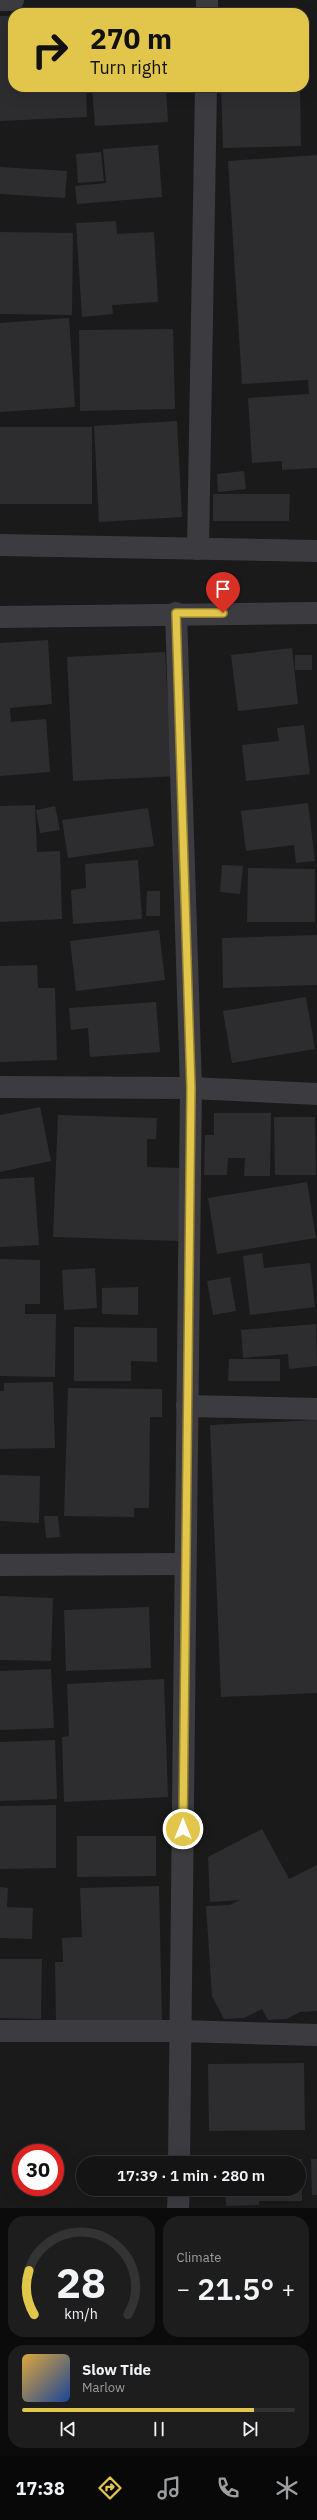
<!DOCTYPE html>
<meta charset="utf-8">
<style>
:root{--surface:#141414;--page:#1d1d1d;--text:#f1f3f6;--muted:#9d9ea0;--line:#333334;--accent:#e2c64b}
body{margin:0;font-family:"IBM Plex Sans",sans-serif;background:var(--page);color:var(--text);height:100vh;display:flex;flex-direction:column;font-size:15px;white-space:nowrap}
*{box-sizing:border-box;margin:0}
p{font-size:13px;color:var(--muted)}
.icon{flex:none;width:22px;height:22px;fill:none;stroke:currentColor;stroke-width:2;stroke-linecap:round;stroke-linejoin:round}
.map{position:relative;height:2208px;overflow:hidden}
.sheet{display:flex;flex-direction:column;gap:8px;padding:8px;background:#0b0b0b;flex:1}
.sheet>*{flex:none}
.top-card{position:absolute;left:8px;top:8px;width:301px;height:84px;border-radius:16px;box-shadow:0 4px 16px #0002,0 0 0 1px var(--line);background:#e2c64b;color:#111;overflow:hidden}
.speed{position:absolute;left:12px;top:2144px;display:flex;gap:8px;font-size:20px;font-weight:700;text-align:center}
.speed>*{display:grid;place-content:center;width:52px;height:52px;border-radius:50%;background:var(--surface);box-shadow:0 4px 16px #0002,0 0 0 1px var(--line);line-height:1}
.speed .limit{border:6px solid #d22;background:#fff;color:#111}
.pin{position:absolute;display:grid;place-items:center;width:34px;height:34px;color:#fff;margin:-41px -17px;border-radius:50% 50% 50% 0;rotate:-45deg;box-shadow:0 0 4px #0007}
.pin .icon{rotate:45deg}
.me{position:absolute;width:44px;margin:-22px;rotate:0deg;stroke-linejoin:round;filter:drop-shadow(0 0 3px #0008)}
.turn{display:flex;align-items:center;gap:14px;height:84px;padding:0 16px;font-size:18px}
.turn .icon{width:52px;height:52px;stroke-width:2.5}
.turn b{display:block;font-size:28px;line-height:34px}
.big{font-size:30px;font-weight:600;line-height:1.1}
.sheet .card{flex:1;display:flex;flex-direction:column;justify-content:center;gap:6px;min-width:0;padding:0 14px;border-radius:16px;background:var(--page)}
.sheet .dial{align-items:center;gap:0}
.dial svg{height:104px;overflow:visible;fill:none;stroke:var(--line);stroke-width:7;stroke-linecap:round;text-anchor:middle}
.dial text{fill:var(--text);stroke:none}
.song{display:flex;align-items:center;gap:12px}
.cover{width:48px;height:48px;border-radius:6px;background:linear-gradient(135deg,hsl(40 70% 55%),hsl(220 70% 35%))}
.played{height:4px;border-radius:2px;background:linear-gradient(90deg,var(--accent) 85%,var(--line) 85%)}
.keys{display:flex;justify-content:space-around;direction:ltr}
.heat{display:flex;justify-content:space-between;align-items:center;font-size:22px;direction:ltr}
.sheet .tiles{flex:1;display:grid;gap:8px;grid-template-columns:1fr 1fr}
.card:last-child{grid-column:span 2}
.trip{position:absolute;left:76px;top:2156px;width:230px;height:40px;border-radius:20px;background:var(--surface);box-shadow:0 4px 16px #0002,0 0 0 1px var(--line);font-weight:600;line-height:40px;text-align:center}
.dock{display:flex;height:64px;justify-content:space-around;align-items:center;background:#080808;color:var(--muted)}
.dock .icon{width:28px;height:28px}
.dock .selected{color:var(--accent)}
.dock b{font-size:18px;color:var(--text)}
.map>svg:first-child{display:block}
.building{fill:#2d2d2f}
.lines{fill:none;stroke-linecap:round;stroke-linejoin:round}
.minor{stroke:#3b3b40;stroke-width:22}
.route-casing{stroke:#938131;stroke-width:10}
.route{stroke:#e2c64b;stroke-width:7}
</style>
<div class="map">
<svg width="317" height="2208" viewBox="0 0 317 2208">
<rect width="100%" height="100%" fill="#1a1a1b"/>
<g class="building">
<path d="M 0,16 L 13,16 L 13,87 L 86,87 L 87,117 L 0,121 Z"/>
<path d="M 92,87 L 166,87 L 168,122 L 95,126 Z"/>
<path d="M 221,87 L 300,87 L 301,146 L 223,148 Z"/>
<path d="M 158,145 L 162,197 L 77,204 L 75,186 L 106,183 L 103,149 Z"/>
<path d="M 101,152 L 104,181 L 78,183 L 76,154 Z"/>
<path d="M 317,155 L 317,468 L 282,470 L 282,461 L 252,463 L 248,398 L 309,394 L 308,380 L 242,384 L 228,161 Z"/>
<path d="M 0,167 L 67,171 L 65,198 L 0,194 Z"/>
<path d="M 116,221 L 117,234 L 154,232 L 158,302 L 112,305 L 113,314 L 82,317 L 76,223 Z"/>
<path d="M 0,232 L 73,233 L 72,315 L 0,314 Z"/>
<path d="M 69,318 L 75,407 L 0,412 L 0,323 Z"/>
<path d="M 173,329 L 175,409 L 80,411 L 79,330 Z"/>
<path d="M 177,421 L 182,517 L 99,522 L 94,426 Z"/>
<rect x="0" y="427" width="92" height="77"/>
<path d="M 244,471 L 246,489 L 218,492 L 217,474 Z"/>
<path d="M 213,494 L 290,494 L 289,521 L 213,521 Z"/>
<path d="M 48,640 L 52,704 L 10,708 L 11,722 L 46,719 L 50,772 L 0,776 L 0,643 Z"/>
<path d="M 292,648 L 298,704 L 238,711 L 231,655 Z"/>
<path d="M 165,652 L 169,722 L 179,776 L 73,781 L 67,657 Z"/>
<rect x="295" y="655" width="17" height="15"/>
<path d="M 304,725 L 310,774 L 246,781 L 242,745 L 279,741 L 277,728 Z"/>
<path d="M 308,803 L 315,861 L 296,863 L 294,845 L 246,851 L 241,811 Z"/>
<path d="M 35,805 L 37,852 L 60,851 L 62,919 L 0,922 L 0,806 Z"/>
<path d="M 55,806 L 60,830 L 40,833 L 36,810 Z"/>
<path d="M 148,808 L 154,846 L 68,858 L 62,820 Z"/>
<path d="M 138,860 L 142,919 L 73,924 L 71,890 L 86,888 L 85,864 Z"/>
<path d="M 222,865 L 243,866 L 240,894 L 220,892 Z"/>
<path d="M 248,868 L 315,869 L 315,922 L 247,922 Z"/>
<path d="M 147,891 L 160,891 L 160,916 L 146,916 Z"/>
<path d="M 159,930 L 165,980 L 76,991 L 70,941 Z"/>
<path d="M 317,935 L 317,985 L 223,988 L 222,938 Z"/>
<path d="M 37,965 L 38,988 L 55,988 L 57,1060 L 0,1062 L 0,966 Z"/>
<path d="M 306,997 L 315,1049 L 232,1063 L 223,1011 Z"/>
<path d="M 156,1002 L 160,1052 L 90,1057 L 88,1028 L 71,1030 L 69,1008 Z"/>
<path d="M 40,1107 L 51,1161 L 0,1172 L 0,1115 Z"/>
<path d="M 214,1113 L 271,1113 L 270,1176 L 244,1176 L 245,1158 L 228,1158 L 227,1175 L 204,1175 L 205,1135 L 214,1135 Z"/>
<path d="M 58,1115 L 157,1118 L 156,1139 L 147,1139 L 147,1167 L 181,1168 L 179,1241 L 53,1237 Z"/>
<path d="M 274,1117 L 315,1117 L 316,1175 L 275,1175 Z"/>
<path d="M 34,1177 L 39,1245 L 0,1247 L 0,1179 Z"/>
<path d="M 307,1182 L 316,1238 L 217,1254 L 208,1198 Z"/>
<path d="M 262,1253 L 264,1268 L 310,1263 L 315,1307 L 250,1315 L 243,1256 Z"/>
<path d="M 0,1259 L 40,1260 L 40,1304 L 25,1304 L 25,1314 L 56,1314 L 55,1377 L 0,1376 Z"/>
<path d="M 95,1268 L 97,1308 L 64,1310 L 62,1270 Z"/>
<path d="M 230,1277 L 236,1311 L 213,1315 L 207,1281 Z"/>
<path d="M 138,1287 L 138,1315 L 102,1314 L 102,1288 Z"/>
<path d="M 316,1324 L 317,1366 L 289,1369 L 288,1354 L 243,1358 L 241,1330 Z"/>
<path d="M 74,1327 L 157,1328 L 157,1362 L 131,1361 L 131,1381 L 74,1381 Z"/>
<path d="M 229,1359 L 280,1359 L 280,1381 L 228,1381 Z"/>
<path d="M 53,1382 L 55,1448 L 0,1449 L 0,1391 L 4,1391 L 4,1383 Z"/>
<path d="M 68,1388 L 162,1389 L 162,1417 L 150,1417 L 149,1508 L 134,1508 L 134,1517 L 64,1516 Z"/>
<path d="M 317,1420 L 317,1693 L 221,1697 L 210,1425 Z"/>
<path d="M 0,1475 L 40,1476 L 39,1523 L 0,1521 Z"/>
<path d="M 44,1516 L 58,1516 L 60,1537 L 46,1538 Z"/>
<path d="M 0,1596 L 53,1598 L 51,1661 L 0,1660 Z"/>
<path d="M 149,1607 L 151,1668 L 66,1671 L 64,1610 Z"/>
<path d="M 51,1669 L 54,1728 L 0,1730 L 0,1671 Z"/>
<path d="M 164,1679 L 168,1797 L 64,1802 L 62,1737 L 69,1736 L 67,1684 Z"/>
<path d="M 55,1740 L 57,1799 L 0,1801 L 0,1742 Z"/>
<path d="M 56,1805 L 56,1868 L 0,1869 L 0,1806 Z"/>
<path d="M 262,1829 L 289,1879 L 317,1865 L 317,2011 L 300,2012 L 287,2019 L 268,2020 L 262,2009 L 244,2018 L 224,2019 L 212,1996 L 206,1906 L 230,1905 L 240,1900 L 210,1902 L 208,1857 Z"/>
<path d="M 77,1836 L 156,1836 L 156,1876 L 77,1877 Z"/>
<path d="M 159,1886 L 162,2020 L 56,2023 L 55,1962 L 63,1962 L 62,1938 L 82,1937 L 80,1888 Z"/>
<path d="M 0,1887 L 8,1888 L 7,1907 L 33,1908 L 32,1939 L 0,1938 Z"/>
<path d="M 0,1959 L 42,1959 L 41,2019 L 0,2018 Z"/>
<path d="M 304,2063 L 305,2130 L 209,2131 L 208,2064 Z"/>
<path d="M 226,2159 L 302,2159 L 302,2201 L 259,2201 L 259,2205 L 226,2206 L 226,2189 L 299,2189 L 299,2163 L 226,2163 Z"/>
<path d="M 311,2159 L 317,2159 L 317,2195 L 312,2195 Z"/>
</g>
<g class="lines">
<g class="minor">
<path d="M 0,0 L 13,0"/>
<path d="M 207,13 L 207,0"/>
<path d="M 0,545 L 317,551"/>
<path d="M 198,549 L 206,87"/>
<path d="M 176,613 L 191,1088 L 179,2163"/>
<path d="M 0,617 L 317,613"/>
<path d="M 0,1087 L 191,1088 L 317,1094"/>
<path d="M 187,1406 L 317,1409"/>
<path d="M 0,1565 L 185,1564"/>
<path d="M 0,2031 L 181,2031 L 317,2035"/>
<path d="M 178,2208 L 179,2189"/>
</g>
</g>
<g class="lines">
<g class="route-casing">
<path id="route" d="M 183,1829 L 191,1088 L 176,613 L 223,613"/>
</g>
<use href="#route" class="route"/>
</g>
</svg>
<div class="speed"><div class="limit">30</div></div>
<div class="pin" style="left:223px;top:613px;background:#d93025"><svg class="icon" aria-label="arrive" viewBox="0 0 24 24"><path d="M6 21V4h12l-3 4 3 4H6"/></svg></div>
<svg class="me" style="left:183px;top:1829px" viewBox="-20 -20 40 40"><circle r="17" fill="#e2c64b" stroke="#fff" stroke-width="3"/><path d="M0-11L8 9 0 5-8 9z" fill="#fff"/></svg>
<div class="trip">17:39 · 1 min · 280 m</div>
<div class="top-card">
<div class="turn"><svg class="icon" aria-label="right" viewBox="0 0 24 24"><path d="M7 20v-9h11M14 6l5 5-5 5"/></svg><div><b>270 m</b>Turn right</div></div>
</div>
</div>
<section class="sheet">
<div class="tiles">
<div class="card dial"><svg viewBox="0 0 100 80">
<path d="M14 69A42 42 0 1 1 86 69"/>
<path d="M14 69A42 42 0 0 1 10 35" stroke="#e2c64b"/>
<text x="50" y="56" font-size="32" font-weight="700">28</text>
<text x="50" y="72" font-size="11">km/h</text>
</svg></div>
<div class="card"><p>Climate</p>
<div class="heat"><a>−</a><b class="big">21.5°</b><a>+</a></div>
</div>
<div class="card">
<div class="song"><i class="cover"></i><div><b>Slow Tide</b><p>Marlow</p></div></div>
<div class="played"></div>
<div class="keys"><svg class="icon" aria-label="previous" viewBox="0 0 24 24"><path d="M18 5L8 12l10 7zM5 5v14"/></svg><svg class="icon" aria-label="pause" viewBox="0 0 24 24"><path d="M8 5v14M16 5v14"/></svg><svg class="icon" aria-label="next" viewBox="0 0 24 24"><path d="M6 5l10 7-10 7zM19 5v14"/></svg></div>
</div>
</div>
</section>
<nav class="dock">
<b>17:38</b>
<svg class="icon selected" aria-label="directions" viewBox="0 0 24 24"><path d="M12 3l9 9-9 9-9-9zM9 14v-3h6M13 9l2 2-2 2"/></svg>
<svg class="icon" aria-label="music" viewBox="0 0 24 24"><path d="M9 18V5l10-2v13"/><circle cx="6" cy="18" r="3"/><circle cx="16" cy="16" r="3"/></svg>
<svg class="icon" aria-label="phone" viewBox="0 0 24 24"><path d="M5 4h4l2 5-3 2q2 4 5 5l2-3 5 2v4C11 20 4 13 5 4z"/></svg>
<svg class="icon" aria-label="climate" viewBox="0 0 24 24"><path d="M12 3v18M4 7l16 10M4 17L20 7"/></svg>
</nav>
